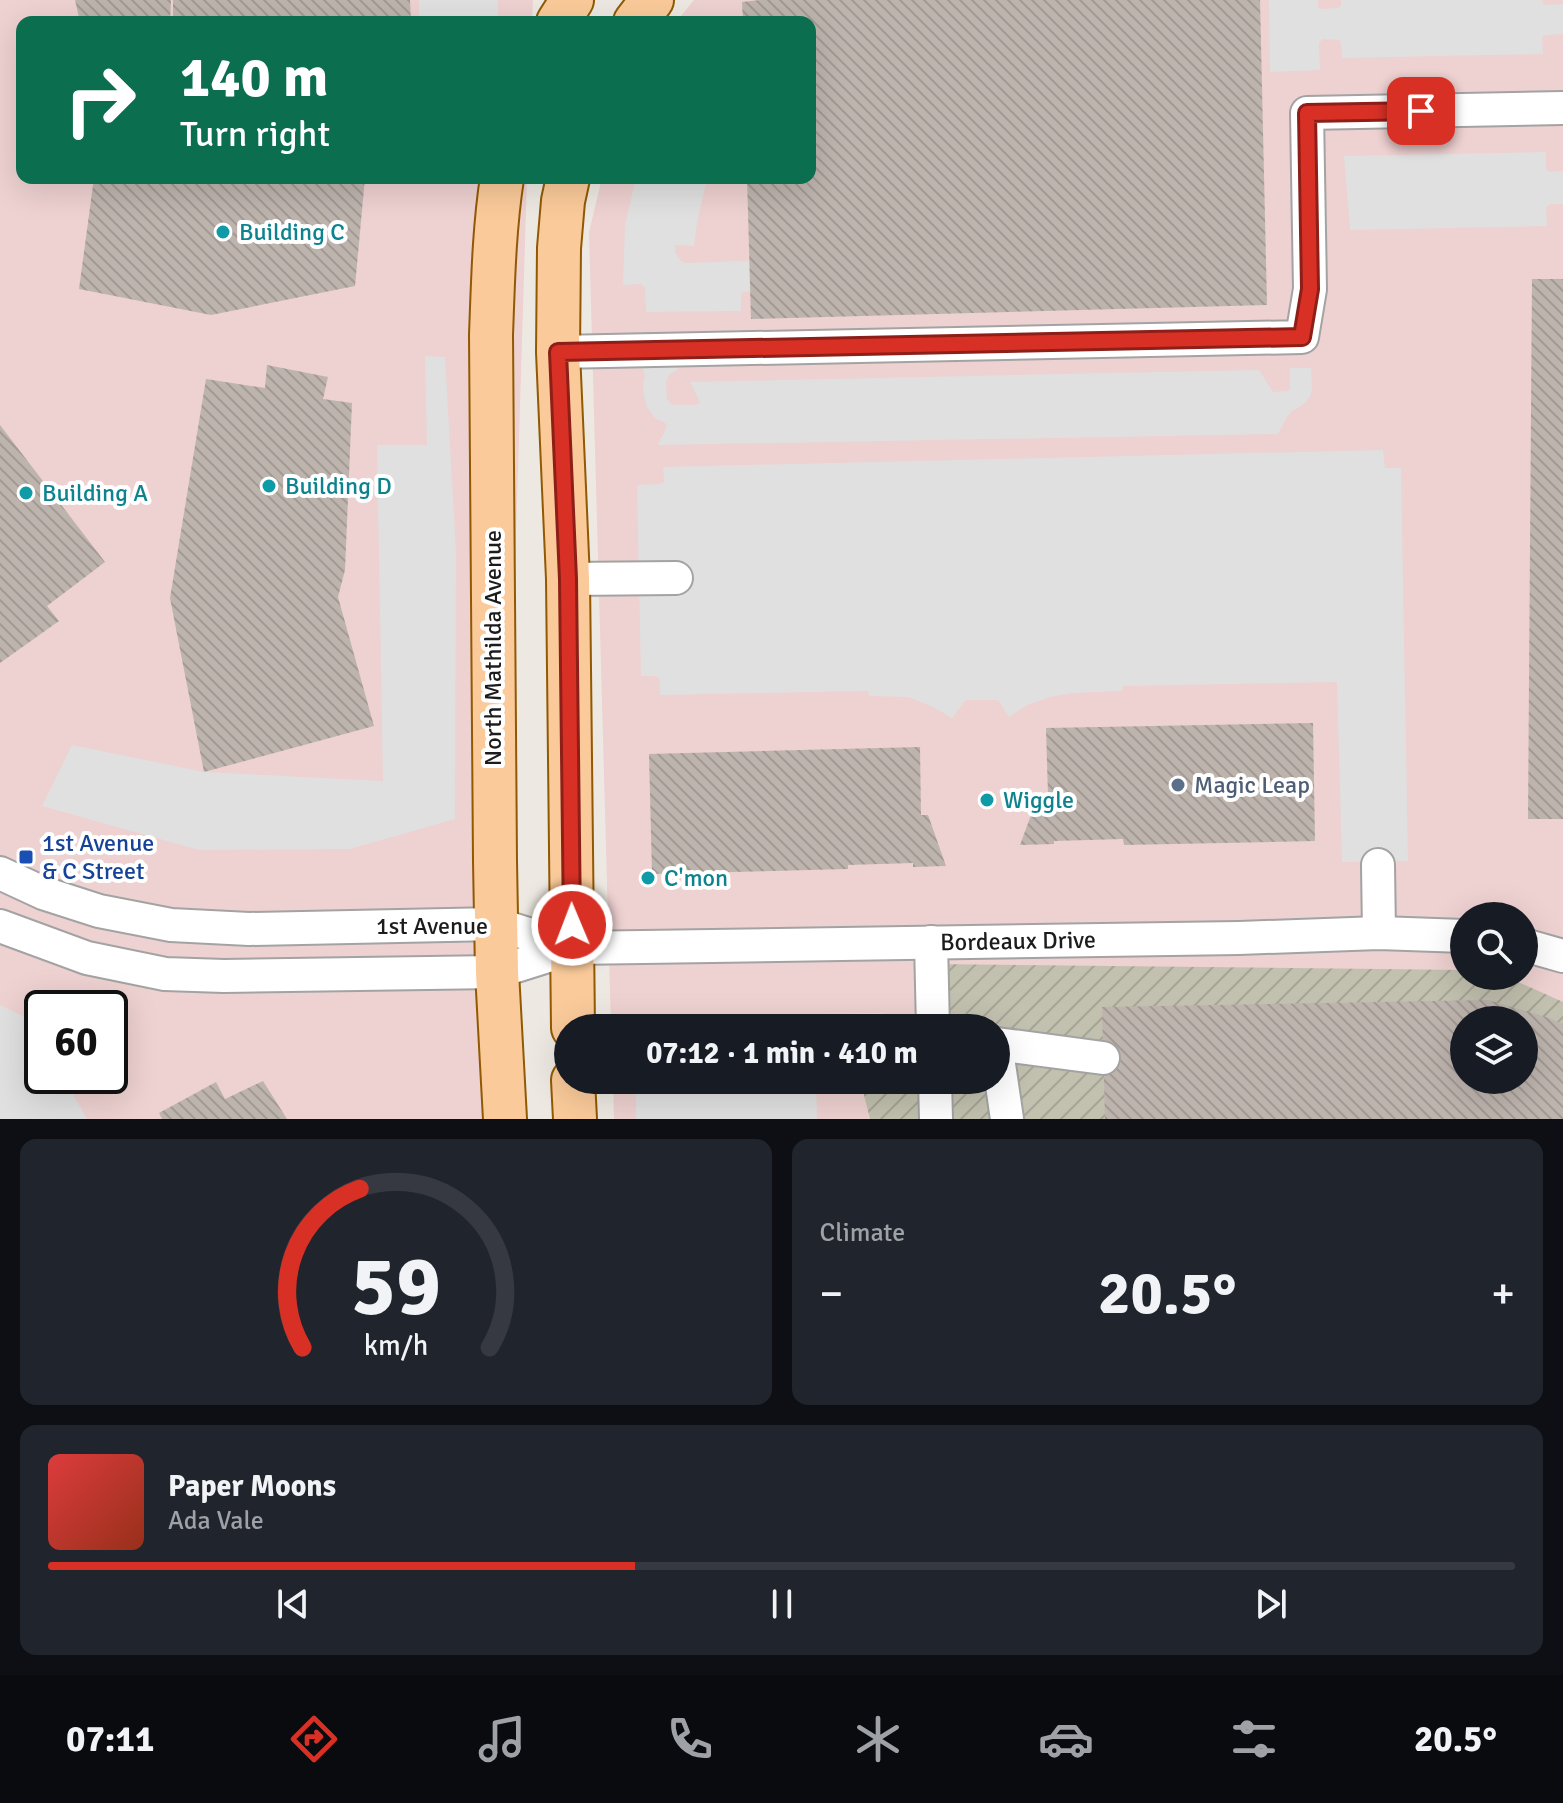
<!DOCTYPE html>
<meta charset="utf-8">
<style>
:root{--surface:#171b24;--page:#20242c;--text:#f1f3f6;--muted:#9ea1a6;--line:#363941;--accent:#d93025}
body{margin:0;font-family:Signika,sans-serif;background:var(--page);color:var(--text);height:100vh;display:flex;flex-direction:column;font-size:30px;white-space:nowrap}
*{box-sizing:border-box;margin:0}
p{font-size:26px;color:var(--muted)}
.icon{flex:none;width:44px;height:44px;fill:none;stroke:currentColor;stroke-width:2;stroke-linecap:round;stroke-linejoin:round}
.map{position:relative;height:1119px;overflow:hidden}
.details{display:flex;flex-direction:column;gap:20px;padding:20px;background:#0d0f14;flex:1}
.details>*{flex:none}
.banner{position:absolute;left:16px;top:16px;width:800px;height:168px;border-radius:16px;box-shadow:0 8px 32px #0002;background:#0b6e4f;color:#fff;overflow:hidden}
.tools{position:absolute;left:1450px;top:902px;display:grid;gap:16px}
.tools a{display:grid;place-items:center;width:88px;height:88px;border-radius:50%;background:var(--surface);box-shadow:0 8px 32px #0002;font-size:40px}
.speed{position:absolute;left:24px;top:990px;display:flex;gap:16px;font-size:40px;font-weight:700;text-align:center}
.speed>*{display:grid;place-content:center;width:104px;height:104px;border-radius:50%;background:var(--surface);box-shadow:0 8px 32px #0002;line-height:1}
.speed .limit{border:4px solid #111;border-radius:12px;background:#fff;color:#111}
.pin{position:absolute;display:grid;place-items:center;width:68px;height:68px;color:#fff;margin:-34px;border-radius:16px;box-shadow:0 4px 12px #0006}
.me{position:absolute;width:88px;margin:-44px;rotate:359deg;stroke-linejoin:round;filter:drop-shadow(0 0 6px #0008)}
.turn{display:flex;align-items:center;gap:28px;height:168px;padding:0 32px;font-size:36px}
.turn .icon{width:104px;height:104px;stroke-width:2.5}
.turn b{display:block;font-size:56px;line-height:68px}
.big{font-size:60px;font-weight:700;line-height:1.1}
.details .widget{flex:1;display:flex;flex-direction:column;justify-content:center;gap:12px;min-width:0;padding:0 28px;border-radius:16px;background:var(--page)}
.details .dial{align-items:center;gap:0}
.dial svg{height:208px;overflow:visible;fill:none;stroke:var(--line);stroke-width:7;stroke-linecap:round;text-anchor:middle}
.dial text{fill:var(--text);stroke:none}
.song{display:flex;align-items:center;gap:24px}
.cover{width:96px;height:96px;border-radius:12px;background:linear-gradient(135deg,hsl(0 70% 55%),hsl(10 70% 35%))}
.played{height:8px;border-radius:4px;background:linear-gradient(90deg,var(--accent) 40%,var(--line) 40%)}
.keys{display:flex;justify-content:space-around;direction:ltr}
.heat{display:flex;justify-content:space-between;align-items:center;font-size:44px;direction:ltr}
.details .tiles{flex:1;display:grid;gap:20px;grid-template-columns:1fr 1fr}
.widget:last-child{grid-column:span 2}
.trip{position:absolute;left:554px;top:1014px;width:456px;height:80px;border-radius:40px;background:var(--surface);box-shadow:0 8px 32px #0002;font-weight:700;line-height:80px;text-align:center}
.tab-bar{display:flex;height:128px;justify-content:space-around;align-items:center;background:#090b0e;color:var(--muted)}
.tab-bar .icon{width:56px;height:56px}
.tab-bar .selected{color:var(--accent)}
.tab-bar b{font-size:36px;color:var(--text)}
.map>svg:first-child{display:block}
.commercial{fill:#eed1d1;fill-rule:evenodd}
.construction{fill:url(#construction-furrows);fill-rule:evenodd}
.parking{fill:#e0e0e0}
.building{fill:url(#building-back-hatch);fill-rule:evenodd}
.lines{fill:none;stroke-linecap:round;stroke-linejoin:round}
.minor-casing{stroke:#a3a3a3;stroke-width:36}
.major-casing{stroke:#915903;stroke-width:46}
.minor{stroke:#fff;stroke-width:32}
.major{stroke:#faca9a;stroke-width:42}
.route-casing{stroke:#8d1f18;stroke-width:20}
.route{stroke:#d93025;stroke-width:14}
.culture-dot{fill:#0f9aa8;stroke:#fff;stroke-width:3}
.service-dot{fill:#5c6f8a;stroke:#fff;stroke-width:3}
.transit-dot{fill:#1a4fb4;stroke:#fff;stroke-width:3}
.labels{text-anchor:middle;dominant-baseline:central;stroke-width:8;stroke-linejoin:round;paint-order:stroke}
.culture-label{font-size:24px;fill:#0d838f;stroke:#fff;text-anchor:start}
.street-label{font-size:24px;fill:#1c1c1c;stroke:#fff}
.service-label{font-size:24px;fill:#4e5e75;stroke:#fff;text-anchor:start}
.transit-label{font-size:24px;fill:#164399;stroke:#fff;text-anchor:start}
</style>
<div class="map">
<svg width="1563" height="1119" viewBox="0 0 1563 1119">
<defs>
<pattern id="construction-furrows" width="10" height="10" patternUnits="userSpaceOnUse" patternTransform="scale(2)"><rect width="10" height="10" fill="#c2c0ae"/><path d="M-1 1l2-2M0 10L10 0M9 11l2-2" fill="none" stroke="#a6a495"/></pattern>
<pattern id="building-back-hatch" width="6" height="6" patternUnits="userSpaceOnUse" patternTransform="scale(2)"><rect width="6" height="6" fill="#beb4ae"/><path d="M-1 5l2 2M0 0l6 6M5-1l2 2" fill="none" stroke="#a39a95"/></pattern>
</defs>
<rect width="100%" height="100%" fill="#ede9e2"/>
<g class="commercial">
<path d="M 0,0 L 533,0 L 532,22 L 22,22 L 22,178 L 527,178 L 498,1119 L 0,1119 ZM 42,1008 L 110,1008 L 110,1076 L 42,1076 Z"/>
<path d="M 694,0 L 1563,0 L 1563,1119 L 614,1119 L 613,1080 L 996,1080 L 996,1028 L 611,1028 L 589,232 L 602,178 L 810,178 L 810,22 L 676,22 ZM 1464,916 L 1524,916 L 1524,976 L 1464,976 ZM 1464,1020 L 1524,1020 L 1524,1080 L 1464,1080 Z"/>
</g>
<path class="construction" d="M 933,964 L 1464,970 L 1464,976 L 1505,976 L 1563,1002 L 1563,1119 L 870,1119 L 861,1083 L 878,1080 L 996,1080 L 996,1028 L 935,1028 ZM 1464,1020 L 1524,1020 L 1524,1080 L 1464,1080 Z"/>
<g class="parking">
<rect x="419" y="0" width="79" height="22"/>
<path d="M 1269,0 L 1318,0 L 1318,7 L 1321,9 L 1338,8 L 1341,6 L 1341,0 L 1542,0 L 1544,5 L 1563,4 L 1563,34 L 1546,35 L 1542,37 L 1543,54 L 1342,58 L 1341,43 L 1339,40 L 1323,39 L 1319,43 L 1320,70 L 1270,72 Z"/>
<path d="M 1546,152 L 1546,169 L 1549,172 L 1563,171 L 1563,204 L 1550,204 L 1546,208 L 1547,226 L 1350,230 L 1344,156 Z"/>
<path d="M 636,178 L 707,178 L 697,223 L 694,246 L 675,245 L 675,252 L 680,260 L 685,263 L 749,261 L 750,291 L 743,292 L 741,294 L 741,311 L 646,312 L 645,288 L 641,284 L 623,285 L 625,225 Z"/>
<path d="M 425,356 L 445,357 L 456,552 L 455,819 L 350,849 L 199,850 L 42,806 L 72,745 L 204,772 L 383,781 L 377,445 L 427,445 Z"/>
<path d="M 681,367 L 669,375 L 666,382 L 667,399 L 672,405 L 696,405 L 700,402 L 690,382 L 1259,370 L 1273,392 L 1287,391 L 1290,389 L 1290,368 L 1311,368 L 1312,389 L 1310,397 L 1304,404 L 1292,411 L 1287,417 L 1278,434 L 658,445 L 667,426 L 665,423 L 655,418 L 647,407 L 644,396 L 643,385 L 645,375 L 642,368 Z"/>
<path d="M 1383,450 L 1385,468 L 1401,468 L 1408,861 L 1342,862 L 1337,682 L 1123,686 L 1122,691 L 1072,693 L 1050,697 L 1027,705 L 1009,717 L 998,700 L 966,700 L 952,718 L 933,707 L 908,697 L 869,696 L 868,691 L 660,695 L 659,679 L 656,676 L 641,676 L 637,485 L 660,484 L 664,482 L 663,467 Z"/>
<path d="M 0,1005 L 33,1021 L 42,1037 L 42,1076 L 63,1076 L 87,1119 L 0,1119 Z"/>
<path d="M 883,1013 L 884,1028 L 663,1028 L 663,1016 Z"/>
<path d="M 636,1080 L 816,1080 L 817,1119 L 636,1119 Z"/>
</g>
<g class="building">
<path d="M 75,0 L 171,0 L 170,22 L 80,22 Z"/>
<path d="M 173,0 L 410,0 L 411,22 L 173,22 Z"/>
<path d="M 760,0 L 1260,0 L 1267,305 L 751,319 L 747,178 L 810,178 L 810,22 L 743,22 L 742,2 Z"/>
<path d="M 94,178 L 365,178 L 355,286 L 211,315 L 79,289 Z"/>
<path d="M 1532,279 L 1563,279 L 1563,819 L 1528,819 Z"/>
<path d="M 267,365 L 328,377 L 323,399 L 352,403 L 345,570 L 338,597 L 374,726 L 204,772 L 170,598 L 206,379 L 265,388 Z"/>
<path d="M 0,425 L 105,562 L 47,606 L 59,621 L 0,663 Z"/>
<path d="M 1313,723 L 1315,841 L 1124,845 L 1123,839 L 1054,841 L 1054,844 L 1020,845 L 1038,796 L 1048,796 L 1046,728 Z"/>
<path d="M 920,747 L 921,815 L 928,815 L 946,866 L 913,867 L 913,863 L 848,865 L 848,869 L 652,874 L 649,754 Z"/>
<path d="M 1488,1000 L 1546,1017 L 1563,1024 L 1563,1119 L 1105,1119 L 1102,1007 ZM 1464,1020 L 1524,1020 L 1524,1080 L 1464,1080 Z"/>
<path d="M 263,1081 L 287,1119 L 162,1119 L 159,1113 L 216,1082 L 225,1099 Z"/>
</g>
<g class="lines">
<g class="minor-casing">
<g id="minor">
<path d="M 558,352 L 1302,337 L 1310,289 L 1307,113 L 1563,108"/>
<path d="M 568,579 L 676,578"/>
<path d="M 1378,865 L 1379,933"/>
<path d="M 0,873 L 43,893 L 99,911 L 171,925 L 249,929 L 496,924 L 573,948 L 1239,938 L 1379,933 L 1464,936"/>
<path d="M 0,926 L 87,958 L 165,974 L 224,976 L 497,972 L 573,948"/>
<path d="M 931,942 L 933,1028"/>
<path d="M 1524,945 L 1563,956"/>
<path d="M 996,1044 L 1007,1119"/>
<path d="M 997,1044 L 1103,1058"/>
<path d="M 935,1080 L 936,1119"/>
</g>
</g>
<g class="major-casing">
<g id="major">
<path d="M 558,22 L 572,0"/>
<path d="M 635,22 L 652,0"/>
<path d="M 502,178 C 494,230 493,283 491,335 L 495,861 L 497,972 L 505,1119"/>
<path d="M 568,178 L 563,201 L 559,248 L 558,352 L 568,579 L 573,1028"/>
<path d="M 573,1080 L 575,1119"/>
</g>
</g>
<use href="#minor" class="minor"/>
<use href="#major" class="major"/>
</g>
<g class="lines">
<g class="route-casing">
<path id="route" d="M 572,925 L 568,579 L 558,352 L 1302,337 L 1310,289 L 1307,113 L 1421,111"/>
</g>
<use href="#route" class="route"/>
</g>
<g class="culture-dot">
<circle cx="223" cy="232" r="8"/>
<circle cx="269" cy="486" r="8"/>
<circle cx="26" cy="493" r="8"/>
<circle cx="987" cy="800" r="8"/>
<circle cx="648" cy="878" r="8"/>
</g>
<circle class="service-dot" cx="1178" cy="785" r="8"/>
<rect class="transit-dot" x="18" y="849" width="16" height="16" rx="4"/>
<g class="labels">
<g class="culture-label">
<text x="239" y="232">Building C</text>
<text x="285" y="486">Building D</text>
<text x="42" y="493">Building A</text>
<text x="1003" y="800">Wiggle</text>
<text x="664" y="878">C'mon</text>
</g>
<g class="street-label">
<text transform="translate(493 648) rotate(-90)">North Mathilda Avenue</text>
<text x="432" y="926">1st Avenue</text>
<text transform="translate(1018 941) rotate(-1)">Bordeaux Drive</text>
</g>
<g class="service-label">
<text x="1194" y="785">Magic Leap</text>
</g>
<g class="transit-label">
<text x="42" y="843">1st Avenue<tspan x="42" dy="28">&amp; C Street</tspan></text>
</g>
</g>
</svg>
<div class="tools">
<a><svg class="icon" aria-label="search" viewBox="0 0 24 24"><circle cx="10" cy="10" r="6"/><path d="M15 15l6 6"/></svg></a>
<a><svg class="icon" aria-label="layers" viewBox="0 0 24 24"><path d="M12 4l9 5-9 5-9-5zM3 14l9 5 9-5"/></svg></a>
</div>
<div class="speed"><div class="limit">60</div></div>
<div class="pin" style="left:1421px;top:111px;background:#d93025"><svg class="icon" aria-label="arrive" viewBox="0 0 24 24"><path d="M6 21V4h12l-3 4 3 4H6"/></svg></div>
<svg class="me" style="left:572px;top:925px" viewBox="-20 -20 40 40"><circle r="17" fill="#d93025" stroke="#fff" stroke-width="3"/><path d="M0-11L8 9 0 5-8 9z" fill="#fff"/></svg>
<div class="trip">07:12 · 1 min · 410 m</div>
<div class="banner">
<div class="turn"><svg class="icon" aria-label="right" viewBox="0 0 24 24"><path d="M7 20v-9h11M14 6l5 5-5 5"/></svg><div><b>140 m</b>Turn right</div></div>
</div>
</div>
<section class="details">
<div class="tiles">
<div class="widget dial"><svg viewBox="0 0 100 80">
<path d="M14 69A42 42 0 1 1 86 69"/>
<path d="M14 69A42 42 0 0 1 36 8" stroke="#d93025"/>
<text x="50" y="56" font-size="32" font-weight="700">59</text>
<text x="50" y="72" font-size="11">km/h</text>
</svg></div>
<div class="widget"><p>Climate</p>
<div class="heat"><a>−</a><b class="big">20.5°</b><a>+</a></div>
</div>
<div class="widget">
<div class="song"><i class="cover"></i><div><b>Paper Moons</b><p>Ada Vale</p></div></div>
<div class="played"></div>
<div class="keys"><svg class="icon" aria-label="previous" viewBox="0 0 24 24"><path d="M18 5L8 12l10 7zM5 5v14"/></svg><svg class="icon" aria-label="pause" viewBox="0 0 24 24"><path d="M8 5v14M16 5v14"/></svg><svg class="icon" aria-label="next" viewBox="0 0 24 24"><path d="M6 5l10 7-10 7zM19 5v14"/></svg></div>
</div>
</div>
</section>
<nav class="tab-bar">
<b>07:11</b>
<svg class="icon selected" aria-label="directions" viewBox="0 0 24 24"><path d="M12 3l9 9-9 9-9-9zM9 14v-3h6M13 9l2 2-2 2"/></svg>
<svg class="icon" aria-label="music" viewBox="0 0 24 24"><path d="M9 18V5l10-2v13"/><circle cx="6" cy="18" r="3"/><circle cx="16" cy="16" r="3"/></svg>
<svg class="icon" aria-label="phone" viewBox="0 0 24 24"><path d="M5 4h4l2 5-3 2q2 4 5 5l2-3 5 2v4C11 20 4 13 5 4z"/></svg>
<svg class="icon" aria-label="climate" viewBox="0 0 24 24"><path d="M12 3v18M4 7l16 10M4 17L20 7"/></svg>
<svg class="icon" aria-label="car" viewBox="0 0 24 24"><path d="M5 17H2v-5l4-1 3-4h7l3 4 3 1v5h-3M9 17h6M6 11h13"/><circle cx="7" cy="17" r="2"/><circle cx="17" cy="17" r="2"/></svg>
<svg class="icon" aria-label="filters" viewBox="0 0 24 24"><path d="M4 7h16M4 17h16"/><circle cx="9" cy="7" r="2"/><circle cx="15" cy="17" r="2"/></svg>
<b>20.5°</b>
</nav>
